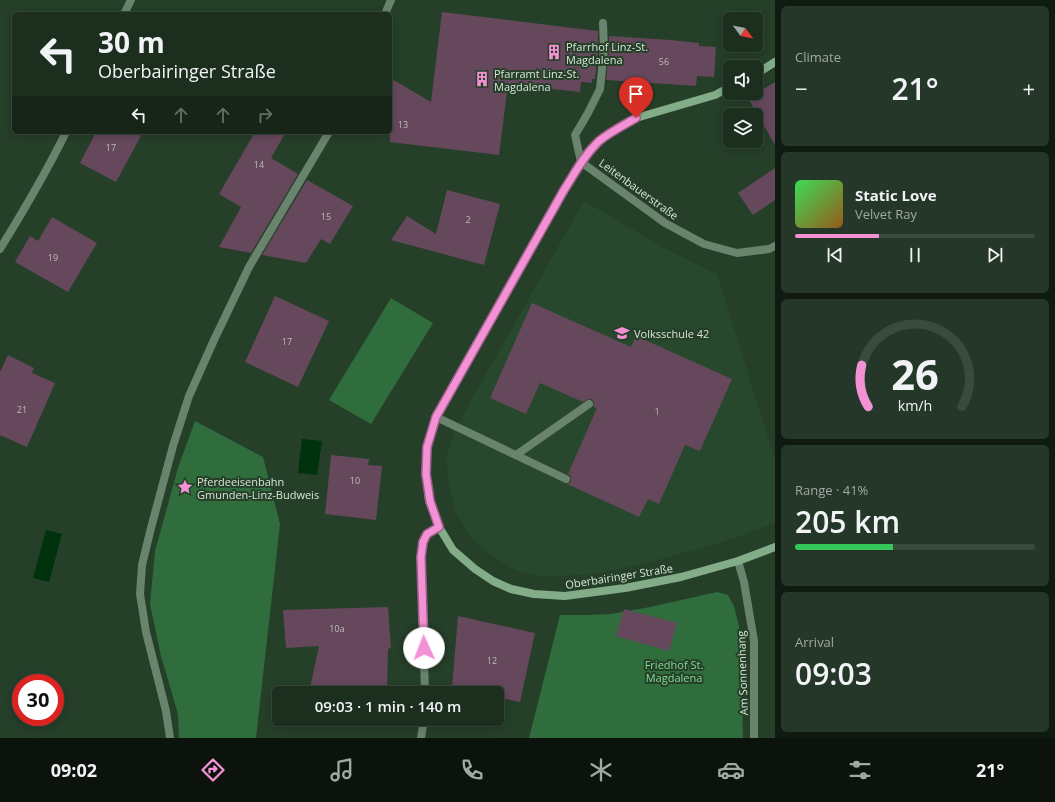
<!DOCTYPE html>
<meta charset="utf-8">
<style>
:root{--surface:#1c2f1f;--page:#253728;--text:#f1f3f6;--muted:#a0a9a4;--line:#3a4a3d;--accent:#f391d5}
body{margin:0;font-family:"Open Sans",sans-serif;background:var(--page);color:var(--text);height:100vh;display:flex;flex-direction:column;font-size:15px;white-space:nowrap}
*{box-sizing:border-box;margin:0}
p{font-size:13px;color:var(--muted)}
.icon{flex:none;width:22px;height:22px;fill:none;stroke:currentColor;stroke-width:2;stroke-linecap:round;stroke-linejoin:round}
.map{position:relative;flex:1;overflow:hidden}
.sheet{display:flex;flex-direction:column;gap:6px;padding:6px;background:#0f1a11;width:280px}
.sheet>*{flex:none}
.guide{position:absolute;left:12px;top:12px;width:380px;height:122px;border-radius:6px;box-shadow:0 2px 10px #0003,0 0 0 1px var(--line);background:#1c2f1f;color:var(--text);overflow:hidden}
.needle{width:26px;rotate:122deg}
.buttons{position:absolute;left:723px;top:12px;display:grid;gap:8px}
.buttons a{display:grid;place-items:center;width:40px;height:40px;border-radius:6px;background:var(--surface);box-shadow:0 2px 10px #0003,0 0 0 1px var(--line);font-size:20px}
.speed{position:absolute;left:12px;top:674px;display:flex;gap:8px;font-size:20px;font-weight:700;text-align:center}
.speed>*{display:grid;place-content:center;width:52px;height:52px;border-radius:50%;background:var(--surface);box-shadow:0 2px 10px #0003,0 0 0 1px var(--line);line-height:1}
.speed .limit{border:6px solid #d22;background:#fff;color:#111}
.pin{position:absolute;display:grid;place-items:center;width:34px;height:34px;color:#fff;margin:-41px -17px;border-radius:50% 50% 50% 0;rotate:-45deg;box-shadow:0 0 4px #0007}
.pin .icon{rotate:45deg}
.me{position:absolute;width:44px;margin:-22px;rotate:358deg;stroke-linejoin:round;filter:drop-shadow(0 0 3px #0008)}
.turn{display:flex;align-items:center;gap:14px;height:84px;padding:0 20px;font-size:18px}
.turn .icon{width:52px;height:52px;stroke-width:2.5}
.turn b{display:block;font-size:28px;line-height:34px}
.lanes{display:flex;align-items:center;height:38px;padding:0 20px;background:#0003;justify-content:center;gap:20px;direction:ltr}
.lanes .off{opacity:.35}
.big{font-size:30px;font-weight:600;line-height:1.1}
.sheet .tile{flex:1;display:flex;flex-direction:column;justify-content:center;gap:6px;min-width:0;padding:0 14px;border-radius:6px;background:var(--page)}
.sheet .dial{align-items:center;gap:0}
.dial svg{height:104px;overflow:visible;fill:none;stroke:var(--line);stroke-width:7;stroke-linecap:round;text-anchor:middle}
.dial text{fill:var(--text);stroke:none}
.song{display:flex;align-items:center;gap:12px}
.cover{width:48px;height:48px;border-radius:6px;background:linear-gradient(135deg,hsl(130 70% 55%),hsl(30 70% 35%))}
.played{height:4px;border-radius:2px;background:linear-gradient(90deg,var(--accent) 35%,var(--line) 35%)}
.keys{display:flex;justify-content:space-around;direction:ltr}
.heat{display:flex;justify-content:space-between;align-items:center;font-size:22px;direction:ltr}
.charge{height:6px;border-radius:3px;background:linear-gradient(90deg,#34c759 41%,var(--line) 0)}
.trip{position:absolute;left:272px;top:686px;width:232px;height:40px;border-radius:6px;background:var(--surface);box-shadow:0 2px 10px #0003,0 0 0 1px var(--line);font-weight:600;line-height:40px;text-align:center}
.tab-bar{display:flex;height:64px;justify-content:space-around;align-items:center;background:#0b130c;color:var(--muted)}
.tab-bar .icon{width:28px;height:28px}
.tab-bar .on{color:var(--accent)}
.tab-bar b{font-size:18px;color:var(--text)}
main{display:flex;flex:1;min-height:0}
.map>svg:first-child{display:block}
.built{fill:#28482d}
.green{fill:#2f6d3d}
.water{fill:#00320e}
.building{fill:#66485c}
.lines{fill:none;stroke-linecap:round;stroke-linejoin:round}
.lane{stroke:#69836c;stroke-width:8}
.street{stroke:#69836c;stroke-width:8}
.secondary{stroke:#83ad89;stroke-width:8}
.route-casing{stroke:#9e5e8a;stroke-width:10}
.route{stroke:#f391d5;stroke-width:7}
.labels{text-anchor:middle;dominant-baseline:central;stroke-width:4;stroke-linejoin:round;paint-order:stroke}
.number-label{font-size:9px;fill:#babeb8}
.poi-label{font-size:11px;fill:#d6e5d7;stroke:#253f29;text-anchor:start}
.street-label{font-size:11px;fill:#d6e5d7;stroke:#253f29}
.park-label{font-size:11px;fill:#83da93;stroke:#253f29}
</style>
<main>
<div class="map">
<svg width="775" height="738" viewBox="0 0 775 738">
<rect width="100%" height="100%" fill="#253f29"/>
<path class="built" d="M 584,201 L 666,249 L 717,274 L 775,460 L 775,523 L 723,542 L 640,565 L 586,575 L 540,576 L 515,570 L 488,553 L 471,537 L 455,511 L 449,482 L 446,458 L 456,427 Z"/>
<g class="green">
<path d="M 391,298 L 433,323 L 371,424 L 329,400 Z"/>
<path d="M 195,421 L 263,457 L 280,524 L 256,738 L 179,738 L 178,714 L 161,656 L 150,604 L 155,551 L 178,468 Z"/>
<path d="M 717,592 L 728,595 L 734,606 L 739,626 L 741,646 L 743,738 L 529,738 L 560,615 L 584,615 L 611,614 L 650,607 Z"/>
</g>
<g class="water">
<path d="M 302,439 L 322,441 L 317,475 L 298,473 Z"/>
<path d="M 46,530 L 62,534 L 49,582 L 33,578 Z"/>
</g>
<g class="building">
<path d="M 442,12 L 598,31 L 598,49 L 595,79 L 592,79 L 592,83 L 581,82 L 580,92 L 508,84 L 499,155 L 390,142 L 390,78 L 431,102 Z"/>
<path d="M 609,36 L 671,40 L 699,43 L 699,46 L 716,47 L 714,77 L 697,76 L 696,86 L 606,80 L 609,49 Z"/>
<path d="M 775,82 L 775,145 L 748,98 Z"/>
<path d="M 96,132 L 143,132 L 116,182 L 80,163 Z"/>
<path d="M 255,132 L 286,132 L 271,158 L 298,174 L 251,253 L 219,247 L 241,207 L 219,194 Z"/>
<path d="M 775,168 L 775,200 L 753,215 L 738,193 Z"/>
<path d="M 307,180 L 353,206 L 330,244 L 321,239 L 306,263 L 262,255 Z"/>
<path d="M 447,190 L 500,204 L 484,265 L 391,240 L 407,216 L 436,234 Z"/>
<path d="M 52,217 L 97,243 L 68,292 L 15,262 L 30,236 L 38,241 Z"/>
<path d="M 275,296 L 329,321 L 298,387 L 245,362 Z"/>
<path d="M 532,303 L 631,347 L 636,336 L 732,379 L 700,451 L 685,445 L 659,504 L 648,499 L 639,517 L 567,484 L 571,482 L 571,476 L 568,474 L 597,408 L 594,407 L 594,403 L 592,399 L 588,399 L 583,402 L 540,383 L 526,414 L 490,398 Z"/>
<path d="M 8,355 L 34,368 L 32,373 L 55,383 L 27,447 L 0,435 L 0,372 Z"/>
<path d="M 331,455 L 369,459 L 368,465 L 382,466 L 376,520 L 325,514 Z"/>
<path d="M 388,607 L 391,648 L 388,649 L 387,693 L 309,693 L 319,646 L 286,648 L 283,610 Z"/>
<path d="M 624,609 L 677,623 L 669,651 L 616,636 Z"/>
<path d="M 458,616 L 535,633 L 520,702 L 497,697 L 497,693 L 476,693 L 452,688 Z"/>
<path d="M 335,719 L 387,719 L 387,724 L 361,726 Z"/>
</g>
<g class="lines">
<g class="lane">
<path d="M 581,162 L 575,135 L 588,113 L 600,89 L 604,49 L 603,23"/>
<path d="M 436,417 L 566,479"/>
<path d="M 516,455 L 589,404"/>
</g>
<g class="street">
<path d="M 124,14 L 131,0"/>
<path d="M 385,14 L 391,0"/>
<path d="M 581,162 L 665,223 L 704,244 L 737,253 L 769,249 L 775,246"/>
<path d="M 0,249 C 24,210 46,173 66,132"/>
<path d="M 738,561 L 744,582 L 754,641 L 754,738"/>
<path d="M 425,693 L 421,557 L 423,542 L 427,534 L 439,527"/>
<path d="M 170,738 L 166,711 L 146,632 L 140,594 L 142,565 L 151,528 L 173,446 L 189,396 L 214,340 L 249,267 L 329,132"/>
<path d="M 421,738 L 424,719"/>
</g>
<g class="secondary">
<path d="M 756,74 L 775,62"/>
<path d="M 730,87 L 715,95 L 636,118 L 608,134 L 599,142 L 581,162 L 564,190 L 436,417 L 427,447 L 426,474 L 429,501 L 439,527 L 453,550 L 475,569 L 493,581 L 511,589 L 534,594 L 565,596 L 625,588 L 681,577 L 738,561 L 775,547"/>
</g>
</g>
<g class="lines">
<g class="route-casing">
<path id="route" d="M 424,648 L 421,557 L 423,542 L 427,534 L 439,527 L 430,501 L 426,474 L 427,447 L 436,417 L 564,190 C 575,173 584,155 599,141 C 610,132 624,125 636,118"/>
</g>
<use href="#route" class="route"/>
</g>
<defs>
<g id="building-bare" transform="scale(1.2)"><path d="M-4-6H4V6H1V3H-1V6H-4ZM-2.5-4.3h1.7v1.8h-1.7ZM.8-4.3h1.7v1.8H.8ZM-2.5-1h1.7V.8h-1.7ZM.8-1h1.7V.8H.8Z" fill="#f391d5" stroke="#253f29" stroke-width="2.5" paint-order="stroke"/></g>
<g id="school-bare" transform="scale(1.2)"><path d="M0-5L7-2L0 1L-7-2ZM-4 1L0 2.5L4 1V4Q0 6-4 4Z" fill="#f391d5" stroke="#253f29" stroke-width="2.5" paint-order="stroke"/></g>
<g id="sight-bare" transform="scale(1.2)"><path d="M0-6L1.8-2.2L6-1.7L2.9 1.2L3.7 5.4L0 3.3L-3.7 5.4L-2.9 1.2L-6-1.7L-1.8-2.2Z" fill="#f391d5" stroke="#253f29" stroke-width="2.5" paint-order="stroke"/></g>
</defs>
<g fill-rule="evenodd">
<use href="#building-bare" x="554" y="52"/>
<use href="#building-bare" x="482" y="79"/>
<use href="#school-bare" x="622" y="333"/>
<use href="#sight-bare" x="185" y="487"/>
</g>
<g class="labels">
<g class="number-label">
<text x="664" y="61">56</text>
<text x="403" y="124">13</text>
<text x="111" y="147">17</text>
<text x="259" y="164">14</text>
<text x="326" y="216">15</text>
<text x="468" y="219">2</text>
<text x="53" y="257">19</text>
<text x="287" y="341">17</text>
<text x="22" y="409">21</text>
<text x="657" y="411">1</text>
<text x="355" y="480">10</text>
<text x="337" y="628">10a</text>
<text x="492" y="660">12</text>
</g>
<g class="poi-label">
<text x="566" y="46">Pfarrhof Linz-St.<tspan x="566" dy="13">Magdalena</tspan></text>
<text x="494" y="73">Pfarramt Linz-St.<tspan x="494" dy="13">Magdalena</tspan></text>
<text x="634" y="333">Volksschule 42</text>
<text x="197" y="481">Pferdeeisenbahn<tspan x="197" dy="13">Gmunden-Linz-Budweis</tspan></text>
</g>
<g class="street-label">
<text transform="translate(639 189) rotate(36)">Leitenbauerstraße</text>
<text transform="translate(619 576) rotate(-9)">Oberbairinger Straße</text>
<text transform="translate(742 673) rotate(-92)">Am Sonnenhang</text>
</g>
<g class="park-label">
<text x="674" y="664">Friedhof St.<tspan x="674" dy="13">Magdalena</tspan></text>
</g>
</g>
</svg>
<div class="buttons">
<a><svg class="needle" viewBox="-14 -14 28 28"><path d="M0-13l5 13h-10z" fill="#e53935"/><path d="M0 13l5-13h-10z" fill="#a0a9a4"/></svg></a>
<a><svg class="icon" aria-label="sound" viewBox="0 0 24 24"><path d="M4 9h4l5-4v14l-5-4H4zM17 9q2 3 0 6"/></svg></a>
<a><svg class="icon" aria-label="layers" viewBox="0 0 24 24"><path d="M12 4l9 5-9 5-9-5zM3 14l9 5 9-5"/></svg></a>
</div>
<div class="speed"><div class="limit">30</div></div>
<div class="pin" style="left:636px;top:118px;background:#d93025"><svg class="icon" aria-label="arrive" viewBox="0 0 24 24"><path d="M6 21V4h12l-3 4 3 4H6"/></svg></div>
<svg class="me" style="left:424px;top:648px" viewBox="-20 -20 40 40"><circle r="19" fill="#fff"/><path d="M0-13L10 11 0 6-10 11z" fill="#f391d5"/></svg>
<div class="trip">09:03 · 1 min · 140 m</div>
<div class="guide">
<div class="turn"><svg class="icon" aria-label="left" viewBox="0 0 24 24"><path d="M17 20v-9H6M10 6l-5 5 5 5"/></svg><div><b>30 m</b>Oberbairinger Straße</div></div>
<div class="lanes"><svg class="icon" aria-label="left" viewBox="0 0 24 24"><path d="M17 20v-9H6M10 6l-5 5 5 5"/></svg><svg class="icon off" aria-label="ahead" viewBox="0 0 24 24"><path d="M12 20V5M6 11l6-6 6 6"/></svg><svg class="icon off" aria-label="ahead" viewBox="0 0 24 24"><path d="M12 20V5M6 11l6-6 6 6"/></svg><svg class="icon off" aria-label="right" viewBox="0 0 24 24"><path d="M7 20v-9h11M14 6l5 5-5 5"/></svg></div>
</div>
</div>
<section class="sheet">
<div class="tile"><p>Climate</p>
<div class="heat"><a>−</a><b class="big">21°</b><a>+</a></div>
</div>
<div class="tile">
<div class="song"><i class="cover"></i><div><b>Static Love</b><p>Velvet Ray</p></div></div>
<div class="played"></div>
<div class="keys"><svg class="icon" aria-label="previous" viewBox="0 0 24 24"><path d="M18 5L8 12l10 7zM5 5v14"/></svg><svg class="icon" aria-label="pause" viewBox="0 0 24 24"><path d="M8 5v14M16 5v14"/></svg><svg class="icon" aria-label="next" viewBox="0 0 24 24"><path d="M6 5l10 7-10 7zM19 5v14"/></svg></div>
</div>
<div class="tile dial"><svg viewBox="0 0 100 80">
<path d="M14 69A42 42 0 1 1 86 69"/>
<path d="M14 69A42 42 0 0 1 9 37" stroke="#f391d5"/>
<text x="50" y="56" font-size="32" font-weight="700">26</text>
<text x="50" y="72" font-size="11">km/h</text>
</svg></div>
<div class="tile"><p>Range · 41%</p><b class="big">205 km</b><div class="charge"></div></div>
<div class="tile"><p>Arrival</p><b class="big">09:03</b></div>
</section>
</main>
<nav class="tab-bar">
<b>09:02</b>
<svg class="icon on" aria-label="directions" viewBox="0 0 24 24"><path d="M12 3l9 9-9 9-9-9zM9 14v-3h6M13 9l2 2-2 2"/></svg>
<svg class="icon" aria-label="music" viewBox="0 0 24 24"><path d="M9 18V5l10-2v13"/><circle cx="6" cy="18" r="3"/><circle cx="16" cy="16" r="3"/></svg>
<svg class="icon" aria-label="phone" viewBox="0 0 24 24"><path d="M5 4h4l2 5-3 2q2 4 5 5l2-3 5 2v4C11 20 4 13 5 4z"/></svg>
<svg class="icon" aria-label="climate" viewBox="0 0 24 24"><path d="M12 3v18M4 7l16 10M4 17L20 7"/></svg>
<svg class="icon" aria-label="car" viewBox="0 0 24 24"><path d="M5 17H2v-5l4-1 3-4h7l3 4 3 1v5h-3M9 17h6M6 11h13"/><circle cx="7" cy="17" r="2"/><circle cx="17" cy="17" r="2"/></svg>
<svg class="icon" aria-label="filters" viewBox="0 0 24 24"><path d="M4 7h16M4 17h16"/><circle cx="9" cy="7" r="2"/><circle cx="15" cy="17" r="2"/></svg>
<b>21°</b>
</nav>
